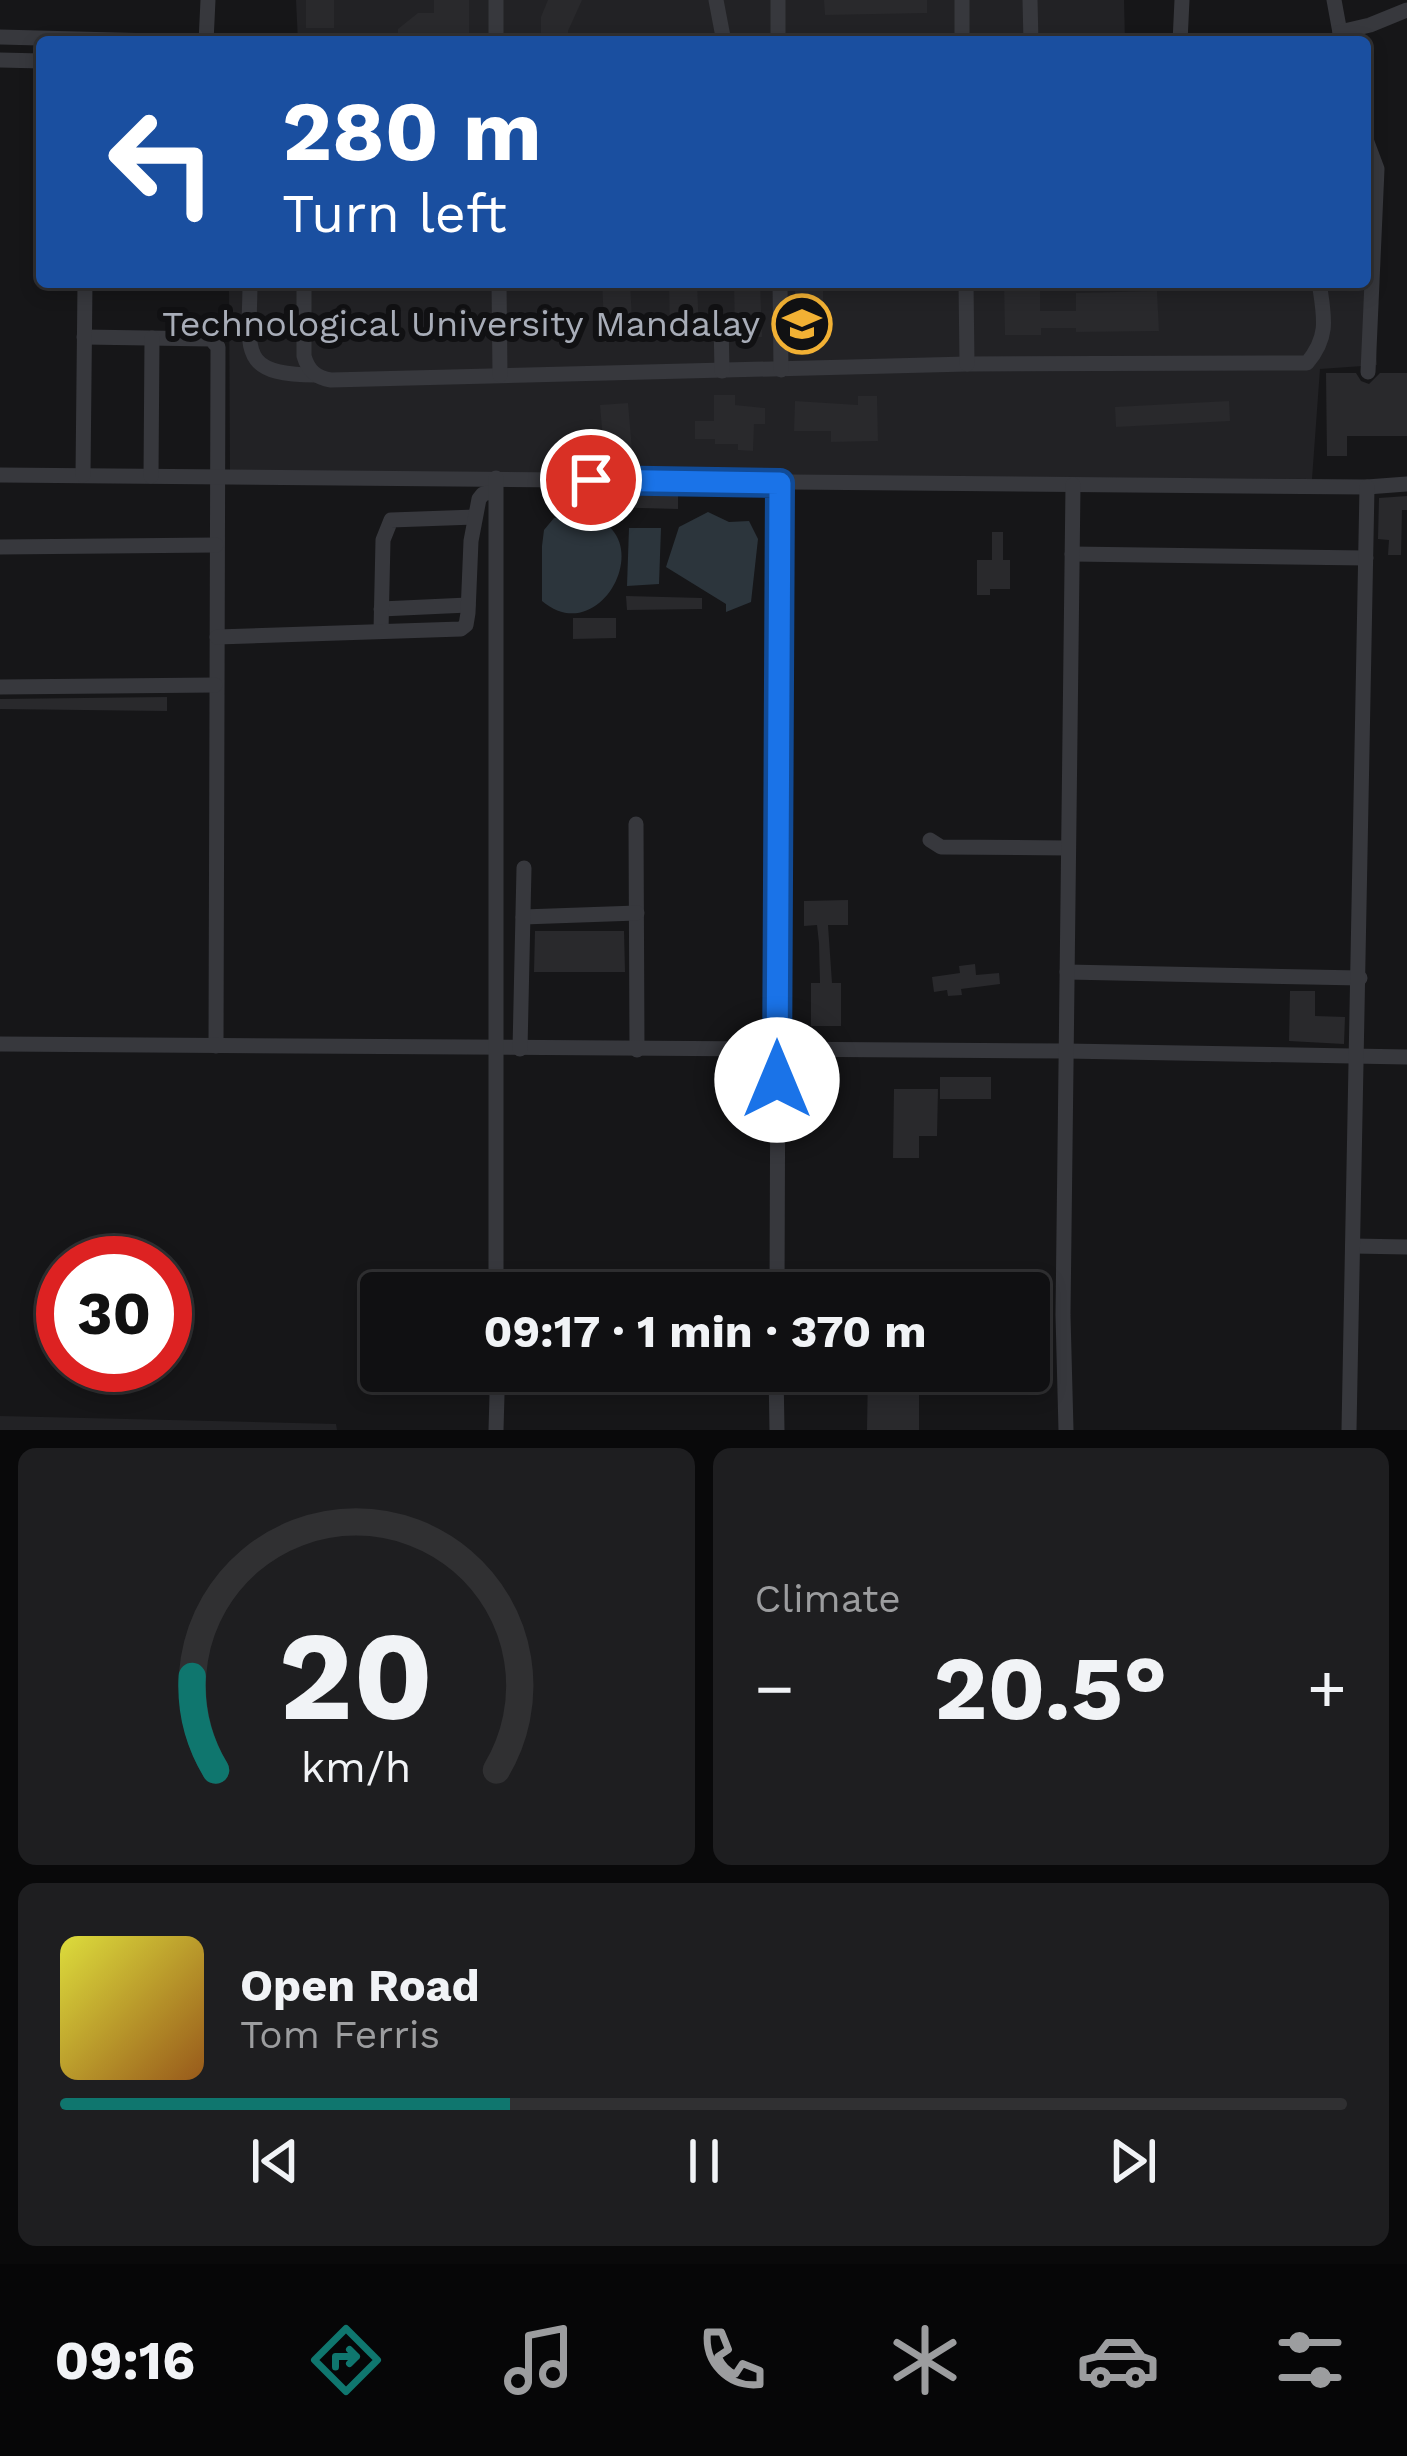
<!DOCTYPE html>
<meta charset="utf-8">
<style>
:root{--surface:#101012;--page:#1e1e20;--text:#f1f3f6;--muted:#9c9d9f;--line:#303032;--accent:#0f766e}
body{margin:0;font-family:"Work Sans",sans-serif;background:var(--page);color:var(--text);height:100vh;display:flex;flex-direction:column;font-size:45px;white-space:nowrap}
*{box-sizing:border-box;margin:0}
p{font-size:39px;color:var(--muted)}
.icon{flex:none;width:66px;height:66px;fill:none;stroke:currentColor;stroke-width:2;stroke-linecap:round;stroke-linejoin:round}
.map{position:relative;height:1430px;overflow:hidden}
.drawer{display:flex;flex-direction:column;gap:18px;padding:18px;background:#09090a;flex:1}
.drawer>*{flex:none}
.guide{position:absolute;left:36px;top:36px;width:1335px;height:252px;border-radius:12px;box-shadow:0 6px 18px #0003,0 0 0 3px var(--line);background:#1a4fa0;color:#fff;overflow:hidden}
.speed{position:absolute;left:36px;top:1236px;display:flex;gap:24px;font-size:60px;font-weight:700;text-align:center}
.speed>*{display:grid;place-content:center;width:156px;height:156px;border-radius:50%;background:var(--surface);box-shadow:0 6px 18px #0003,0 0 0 3px var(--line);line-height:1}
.speed .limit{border:18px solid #d22;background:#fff;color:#111}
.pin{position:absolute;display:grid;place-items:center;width:102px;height:102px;color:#fff;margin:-51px;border:6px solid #fff;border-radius:50%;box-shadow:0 3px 12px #0007}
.me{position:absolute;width:132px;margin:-66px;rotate:0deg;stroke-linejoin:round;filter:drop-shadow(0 0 9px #0008)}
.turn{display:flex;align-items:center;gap:42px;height:252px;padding:0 48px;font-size:54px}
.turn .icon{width:156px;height:156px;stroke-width:2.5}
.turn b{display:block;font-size:84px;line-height:102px}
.big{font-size:90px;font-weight:700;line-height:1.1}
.drawer .card{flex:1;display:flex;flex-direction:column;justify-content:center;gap:18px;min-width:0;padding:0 42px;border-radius:18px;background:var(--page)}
.drawer .dial{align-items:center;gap:0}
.dial svg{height:312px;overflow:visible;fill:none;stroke:var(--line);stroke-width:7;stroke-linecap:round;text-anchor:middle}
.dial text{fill:var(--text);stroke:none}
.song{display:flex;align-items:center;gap:36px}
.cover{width:144px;height:144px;border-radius:18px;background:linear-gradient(135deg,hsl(60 70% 55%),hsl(30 70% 35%))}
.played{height:12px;border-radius:6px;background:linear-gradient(90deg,var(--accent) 35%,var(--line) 35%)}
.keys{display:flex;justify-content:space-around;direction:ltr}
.heat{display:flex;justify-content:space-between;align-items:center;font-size:66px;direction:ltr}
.drawer .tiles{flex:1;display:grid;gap:18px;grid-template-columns:1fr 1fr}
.card:last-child{grid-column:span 2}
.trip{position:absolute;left:360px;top:1272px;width:690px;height:120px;border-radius:12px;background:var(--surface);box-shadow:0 6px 18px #0003,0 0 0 3px var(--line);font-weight:700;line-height:120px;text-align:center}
.tab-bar{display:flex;height:192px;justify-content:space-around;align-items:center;background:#060607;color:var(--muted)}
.tab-bar .icon{width:84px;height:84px}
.tab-bar .selected{color:var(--accent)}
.tab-bar b{font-size:54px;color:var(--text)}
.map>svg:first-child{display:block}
.built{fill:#222225}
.water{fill:#2c353c}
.building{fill:#29292c}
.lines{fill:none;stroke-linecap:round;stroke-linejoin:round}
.minor{stroke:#37383d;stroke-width:15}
.route-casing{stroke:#114b97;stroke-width:30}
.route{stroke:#1a73e8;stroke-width:21}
.labels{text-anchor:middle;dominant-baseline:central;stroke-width:12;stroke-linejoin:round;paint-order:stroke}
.poi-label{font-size:36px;fill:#a8adb8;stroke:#111113;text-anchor:end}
</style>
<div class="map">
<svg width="1407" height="1430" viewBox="0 0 1407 1430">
<rect width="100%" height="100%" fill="#161618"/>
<g class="built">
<path d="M 296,0 L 1124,0 L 1125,42 L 298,42 Z"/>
<path d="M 1365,147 L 1377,365 L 1320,369 L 1312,479 L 230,473 L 229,282 L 1365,282 Z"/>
<path d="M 0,1416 L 336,1424 L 337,1430 L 0,1430 Z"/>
</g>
<g class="water">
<path d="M 708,512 L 729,522 L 749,521 L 758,539 L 751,602 L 726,612 L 726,604 L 666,567 L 679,527 Z"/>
<path d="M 579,514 C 587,517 599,519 606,524 C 649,556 595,646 542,601 L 542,546 L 544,530 L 554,518 Z"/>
<path d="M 629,528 L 661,528 L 659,584 L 627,586 Z"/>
</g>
<g class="building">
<rect x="306" y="0" width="28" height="28"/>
<path d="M 434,0 L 469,0 L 469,42 L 398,42 L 398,29 L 418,13 L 434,13 Z"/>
<path d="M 548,0 L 582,0 L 568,31 L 568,42 L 541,42 L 541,17 Z"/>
<path d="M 824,0 L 927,0 L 927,13 L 825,15 Z"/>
<path d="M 602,282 L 630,282 L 633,340 L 605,342 Z"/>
<path d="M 669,282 L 697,282 L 699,332 L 670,332 Z"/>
<path d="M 734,282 L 760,282 L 762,337 L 735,338 Z"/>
<rect x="795" y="282" width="28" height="58"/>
<path d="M 1004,282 L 1040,282 L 1040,311 L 1076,311 L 1076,293 L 1157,291 L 1159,331 L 1076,332 L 1076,328 L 1041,328 L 1041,335 L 1005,335 Z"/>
<path d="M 1326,373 L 1356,373 L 1361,381 L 1369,384 L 1380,373 L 1407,373 L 1407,436 L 1347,436 L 1347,456 L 1327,456 Z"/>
<path d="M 714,395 L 735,395 L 735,405 L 765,408 L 765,424 L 754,424 L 753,451 L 738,450 L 738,444 L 715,444 L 715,439 L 695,439 L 695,421 L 714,421 Z"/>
<path d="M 858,396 L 877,396 L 878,441 L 831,442 L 831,431 L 794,431 L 795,401 L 858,405 Z"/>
<path d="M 1229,401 L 1230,421 L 1116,427 L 1115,407 Z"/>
<path d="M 628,403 L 632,450 L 604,452 L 600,405 Z"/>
<path d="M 567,495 L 678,496 L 678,509 L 567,506 Z"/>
<path d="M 1407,496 L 1407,510 L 1402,510 L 1401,555 L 1388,555 L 1389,540 L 1378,539 L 1379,498 Z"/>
<path d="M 992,532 L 1003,532 L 1003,560 L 1010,560 L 1010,589 L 990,589 L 990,595 L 977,595 L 977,560 L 992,560 Z"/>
<path d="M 626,596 L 702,598 L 702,609 L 627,610 Z"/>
<path d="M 573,618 L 616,618 L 616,638 L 573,639 Z"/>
<path d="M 167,697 L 167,711 L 0,709 L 0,699 Z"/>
<path d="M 848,900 L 848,925 L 828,925 L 832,983 L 841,983 L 841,1026 L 811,1026 L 811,983 L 820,983 L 819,943 L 817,925 L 804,926 L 804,901 Z"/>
<path d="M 535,931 L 624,931 L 625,972 L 534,972 Z"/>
<path d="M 975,964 L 976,975 L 999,973 L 1000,984 L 961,989 L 962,995 L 948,996 L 947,990 L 934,992 L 932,977 L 960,973 L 959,966 Z"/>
<path d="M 1290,991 L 1315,991 L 1315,1016 L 1345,1017 L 1344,1044 L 1289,1041 Z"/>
<rect x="940" y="1077" width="51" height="22"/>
<path d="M 894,1089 L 938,1089 L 937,1136 L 919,1136 L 919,1158 L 893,1158 Z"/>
<path d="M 868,1371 L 919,1371 L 919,1430 L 867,1430 Z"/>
</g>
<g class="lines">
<g class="minor">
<path d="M 716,0 L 724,42"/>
<path d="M 962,0 L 962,42"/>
<path d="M 1030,0 L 1031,42"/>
<path d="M 1334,0 L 1341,38"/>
<path d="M 1340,32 L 1370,25 L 1407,10"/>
<path d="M 0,37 L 194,42"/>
<path d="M 206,42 L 208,0"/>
<path d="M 496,42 L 496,0"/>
<path d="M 778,42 L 778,0"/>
<path d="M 1180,42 L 1182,0"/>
<path d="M 0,60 L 42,61"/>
<path d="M 1365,137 L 1377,169 L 1368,372"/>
<path d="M 250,282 C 250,349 236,375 316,375"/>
<path d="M 304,282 L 304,356 C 308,370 316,378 331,380 L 967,364 L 1307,363 C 1330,336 1324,316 1319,282"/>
<path d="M 499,282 L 500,375"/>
<path d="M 780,282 L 781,370"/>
<path d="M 966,282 L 967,364"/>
<path d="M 721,322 L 722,371"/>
<path d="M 84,337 L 211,339 L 218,347 L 216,1046"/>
<path d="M 0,475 L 1367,487 L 1407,484"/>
<path d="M 83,475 L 85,282"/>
<path d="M 151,476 L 152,338"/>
<path d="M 0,547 L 216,545"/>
<path d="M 1072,554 L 1366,558"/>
<path d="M 381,609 L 468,605"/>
<path d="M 381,631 L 383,540 L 391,520 L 475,517"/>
<path d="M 217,637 L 461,629 L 466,625 L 468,613 L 471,541 L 479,499 L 483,494 L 495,491"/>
<path d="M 0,687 L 215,685"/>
<path d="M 636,824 L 637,1050"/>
<path d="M 930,840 L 941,847 L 1068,848"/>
<path d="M 523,917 L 637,913"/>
<path d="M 1067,972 L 1360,978"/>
<path d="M 0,1044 L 1066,1051 L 1407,1057"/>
<path d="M 520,1049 L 524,868"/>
<path d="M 1353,1246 L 1407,1247"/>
<path d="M 496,1293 L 496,478"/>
<path d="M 777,1293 L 780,483"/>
<path d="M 491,1371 L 497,1395 L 496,1430"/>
<path d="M 776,1371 L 777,1430"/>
<path d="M 1066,1430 L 1063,1315 L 1073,485"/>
<path d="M 1349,1430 L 1367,487"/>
</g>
</g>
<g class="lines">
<g class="route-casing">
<path id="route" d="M 591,480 L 780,483 L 777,1080"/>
</g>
<use href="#route" class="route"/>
</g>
<defs>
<g id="university-ring" transform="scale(3)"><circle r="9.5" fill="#111113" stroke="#f2b134" stroke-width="1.5"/><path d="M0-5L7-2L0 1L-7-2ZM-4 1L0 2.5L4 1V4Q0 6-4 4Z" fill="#f2b134"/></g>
</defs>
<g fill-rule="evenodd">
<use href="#university-ring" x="802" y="324"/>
</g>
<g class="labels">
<g class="poi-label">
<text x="760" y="324">Technological University Mandalay</text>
</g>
</g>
</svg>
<div class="speed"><div class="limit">30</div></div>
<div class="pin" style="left:591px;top:480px;background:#d93025"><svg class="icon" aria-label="arrive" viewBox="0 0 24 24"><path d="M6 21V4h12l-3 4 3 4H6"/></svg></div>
<svg class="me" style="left:777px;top:1080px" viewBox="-20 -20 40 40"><circle r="19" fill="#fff"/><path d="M0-13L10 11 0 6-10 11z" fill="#1a73e8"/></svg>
<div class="trip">09:17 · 1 min · 370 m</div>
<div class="guide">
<div class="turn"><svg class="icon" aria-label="left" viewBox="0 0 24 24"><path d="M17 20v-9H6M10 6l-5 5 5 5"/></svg><div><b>280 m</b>Turn left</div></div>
</div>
</div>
<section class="drawer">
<div class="tiles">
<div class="card dial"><svg viewBox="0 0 100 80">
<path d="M14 69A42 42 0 1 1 86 69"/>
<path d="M14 69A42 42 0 0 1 8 45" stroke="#0f766e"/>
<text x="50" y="56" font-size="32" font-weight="700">20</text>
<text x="50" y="72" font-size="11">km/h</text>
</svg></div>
<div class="card"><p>Climate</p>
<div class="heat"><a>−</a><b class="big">20.5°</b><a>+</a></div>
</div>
<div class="card">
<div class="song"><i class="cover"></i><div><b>Open Road</b><p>Tom Ferris</p></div></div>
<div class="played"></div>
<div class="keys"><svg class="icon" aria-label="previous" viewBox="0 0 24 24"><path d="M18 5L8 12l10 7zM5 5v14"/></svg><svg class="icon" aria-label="pause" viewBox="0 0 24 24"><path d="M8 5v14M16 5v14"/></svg><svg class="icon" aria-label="next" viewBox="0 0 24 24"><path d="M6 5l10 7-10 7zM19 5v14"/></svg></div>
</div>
</div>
</section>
<nav class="tab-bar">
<b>09:16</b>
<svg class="icon selected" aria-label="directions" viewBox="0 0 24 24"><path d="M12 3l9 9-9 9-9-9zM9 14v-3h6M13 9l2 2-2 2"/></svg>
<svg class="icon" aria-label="music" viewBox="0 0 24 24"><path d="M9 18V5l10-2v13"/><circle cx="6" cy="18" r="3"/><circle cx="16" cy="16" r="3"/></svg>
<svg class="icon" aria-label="phone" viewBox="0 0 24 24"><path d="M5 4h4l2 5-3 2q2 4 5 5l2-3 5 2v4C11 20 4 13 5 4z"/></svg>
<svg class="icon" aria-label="climate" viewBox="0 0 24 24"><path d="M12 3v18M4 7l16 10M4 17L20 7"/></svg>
<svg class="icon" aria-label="car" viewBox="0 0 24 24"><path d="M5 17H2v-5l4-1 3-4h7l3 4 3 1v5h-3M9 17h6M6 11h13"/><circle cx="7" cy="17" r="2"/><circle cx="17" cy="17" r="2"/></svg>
<svg class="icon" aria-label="filters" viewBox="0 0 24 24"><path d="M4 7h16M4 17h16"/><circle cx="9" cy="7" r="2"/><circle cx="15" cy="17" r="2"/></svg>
</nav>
